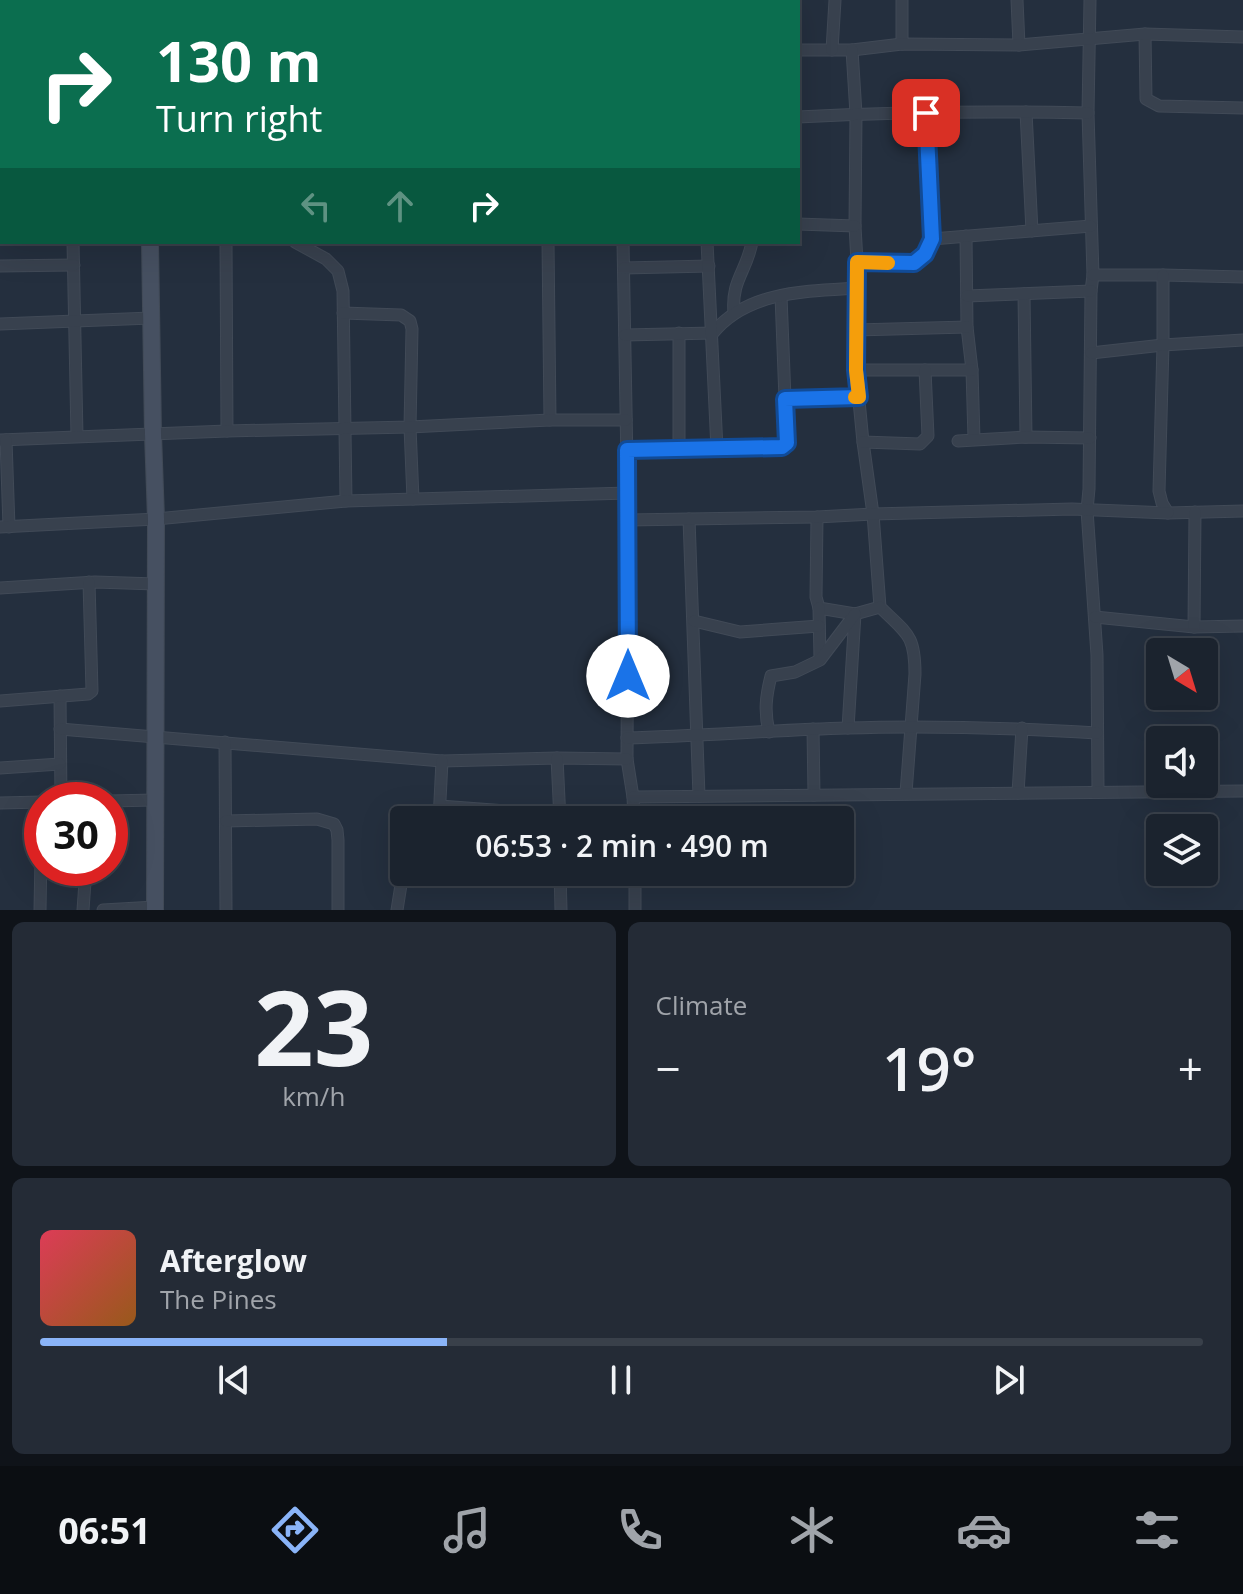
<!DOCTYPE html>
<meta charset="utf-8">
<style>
:root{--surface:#1b232e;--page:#242b36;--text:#f1f3f6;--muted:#a0a4aa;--line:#39404a;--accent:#8ab4f8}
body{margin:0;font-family:"Open Sans",sans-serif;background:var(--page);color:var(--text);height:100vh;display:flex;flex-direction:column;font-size:30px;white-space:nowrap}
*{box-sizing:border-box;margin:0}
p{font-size:26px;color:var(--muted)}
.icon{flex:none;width:44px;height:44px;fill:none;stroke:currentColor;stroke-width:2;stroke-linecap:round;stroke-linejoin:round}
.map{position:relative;height:910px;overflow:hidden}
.sheet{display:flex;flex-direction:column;gap:12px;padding:12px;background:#0f1319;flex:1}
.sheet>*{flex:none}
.top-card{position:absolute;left:0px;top:0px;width:800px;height:244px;box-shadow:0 8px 32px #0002,0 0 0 2px var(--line);background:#0b6e4f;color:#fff;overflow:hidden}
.needle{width:52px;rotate:142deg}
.controls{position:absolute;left:1146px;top:638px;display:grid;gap:16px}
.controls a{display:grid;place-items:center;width:72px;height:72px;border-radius:8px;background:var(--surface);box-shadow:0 8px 32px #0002,0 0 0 2px var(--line);font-size:40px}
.speed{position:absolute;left:24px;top:782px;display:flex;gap:16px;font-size:40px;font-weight:700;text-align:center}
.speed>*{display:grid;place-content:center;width:104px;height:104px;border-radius:50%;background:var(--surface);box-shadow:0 8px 32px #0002,0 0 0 2px var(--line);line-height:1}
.speed .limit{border:12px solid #d22;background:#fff;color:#111}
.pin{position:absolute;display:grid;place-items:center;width:68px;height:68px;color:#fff;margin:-34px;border-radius:16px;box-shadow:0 4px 12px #0006}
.me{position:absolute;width:88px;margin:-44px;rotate:0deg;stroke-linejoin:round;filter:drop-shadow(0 0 6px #0008)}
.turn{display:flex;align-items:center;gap:28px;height:168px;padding:0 24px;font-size:36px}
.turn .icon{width:104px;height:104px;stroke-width:2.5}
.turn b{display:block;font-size:56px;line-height:68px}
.lanes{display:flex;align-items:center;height:76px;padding:0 24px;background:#0003;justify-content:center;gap:40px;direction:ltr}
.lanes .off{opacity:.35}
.big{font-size:60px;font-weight:600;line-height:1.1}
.sheet .widget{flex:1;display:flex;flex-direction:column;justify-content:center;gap:12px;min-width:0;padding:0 28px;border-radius:12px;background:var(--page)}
.sheet .dial{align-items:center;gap:0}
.dial b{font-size:104px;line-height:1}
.song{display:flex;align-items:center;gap:24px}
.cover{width:96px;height:96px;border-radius:12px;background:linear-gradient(135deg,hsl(350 70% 55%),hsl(30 70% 35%))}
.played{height:8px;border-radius:4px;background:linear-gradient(90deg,var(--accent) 35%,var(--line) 35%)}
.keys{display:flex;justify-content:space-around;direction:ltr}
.heat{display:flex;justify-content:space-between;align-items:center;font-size:44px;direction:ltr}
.sheet .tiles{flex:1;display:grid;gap:12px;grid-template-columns:1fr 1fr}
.widget:last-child{grid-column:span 2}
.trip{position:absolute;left:390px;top:806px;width:464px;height:80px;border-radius:8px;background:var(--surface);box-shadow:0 8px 32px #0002,0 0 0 2px var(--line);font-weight:600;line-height:80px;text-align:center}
.menu{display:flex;height:128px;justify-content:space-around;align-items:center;background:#0b0e12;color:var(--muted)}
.menu .icon{width:56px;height:56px}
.menu .active{color:var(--accent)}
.menu b{font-size:36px;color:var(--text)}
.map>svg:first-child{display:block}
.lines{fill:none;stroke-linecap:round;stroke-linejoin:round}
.street-casing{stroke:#414a57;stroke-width:13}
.secondary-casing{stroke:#414a57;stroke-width:18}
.street{stroke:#38414e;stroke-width:11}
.secondary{stroke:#465061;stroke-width:16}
.route-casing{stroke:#114b97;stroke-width:20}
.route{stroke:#1a73e8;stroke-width:14}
.slow{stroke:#f59e0b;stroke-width:14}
</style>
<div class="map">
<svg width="1243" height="910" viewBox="0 0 1243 910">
<rect width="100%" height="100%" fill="#242f3e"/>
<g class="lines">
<g class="street-casing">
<g id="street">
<path d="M 221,0 L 221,2"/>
<path d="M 432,0 L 432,2"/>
<path d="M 545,0 L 545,2"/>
<path d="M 619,0 L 619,2"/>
<path d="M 902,0 L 902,44"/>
<path d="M 1017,0 L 1019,45"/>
<path d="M 1090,0 L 1088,113 L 1093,275 L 1091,291 L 1089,489 L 1087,510 L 1097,655 L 1098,792"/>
<path d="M 70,2 L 70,0"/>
<path d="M 368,2 L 368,0"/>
<path d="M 692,2 L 692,0"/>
<path d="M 1145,34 L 1146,99 L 1159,106 L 1243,108"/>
<path d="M 0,41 L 2,41"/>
<path d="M 798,50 L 852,50 L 902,44 L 1019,45 L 1145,34 L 1243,37"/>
<path d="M 832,50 L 835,0"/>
<path d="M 852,50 L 856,114 L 855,226 L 857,262 L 856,370 L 863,442 L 873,514 L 880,607 C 907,634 915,634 915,674 L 906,793"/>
<path d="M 1026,112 L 1032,231"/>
<path d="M 798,117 C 895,112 992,111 1088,113"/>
<path d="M 0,119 L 2,119"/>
<path d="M 0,194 L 2,194"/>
<path d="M 798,224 L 855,226"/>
<path d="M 966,236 L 967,327 L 972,370 L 974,439"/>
<path d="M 932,239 L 1091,226"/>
<path d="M 73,242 L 77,436"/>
<path d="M 226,242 L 227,431"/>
<path d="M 295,242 L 326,259 L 338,271 L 343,291 L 346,501"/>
<path d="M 548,242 L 550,420"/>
<path d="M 623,242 L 628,520 L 627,759 L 633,797 L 634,820"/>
<path d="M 857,262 L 914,263 L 925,254 L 932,239 L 926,113"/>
<path d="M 0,266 L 74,265"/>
<path d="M 624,268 L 709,266"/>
<path d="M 1093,275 L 1163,275 L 1243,277"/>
<path d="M 1163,275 L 1163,345 L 1159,491 L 1162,503 L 1168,513 L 1243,511"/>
<path d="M 1024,294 L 1026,437"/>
<path d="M 781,296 L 785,399"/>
<path d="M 967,296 L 1091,291"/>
<path d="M 343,313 L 401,315 L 410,321 L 412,329 L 410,427 L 413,499"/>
<path d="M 734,313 C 731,280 747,271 752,242"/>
<path d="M 0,324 L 151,318"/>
<path d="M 856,330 L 967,327"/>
<path d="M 679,333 L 679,450"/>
<path d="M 625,335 L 713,333 C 747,291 807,291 857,288"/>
<path d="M 1091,353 L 1163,345 L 1243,340"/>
<path d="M 856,370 L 972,370"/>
<path d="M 0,440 L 227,431 L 410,427 L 550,420 L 626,420"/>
<path d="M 6,440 L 9,527"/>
<path d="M 958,441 L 1026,437 L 1090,438"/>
<path d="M 863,442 L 920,444 L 928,436 L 925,370"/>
<path d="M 717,449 L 785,446 L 787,443 L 785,399 L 859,397"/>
<path d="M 627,450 L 717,449 L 707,242"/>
<path d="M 817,517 L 816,597 L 819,608 L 855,614 L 880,607"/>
<path d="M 689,519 L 699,796"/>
<path d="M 628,520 L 817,517 L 873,514 L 1072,509 L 1168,513"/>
<path d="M 0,527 L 156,519 L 346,501 L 628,493"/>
<path d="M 0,588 L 95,582 L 156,584"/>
<path d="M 819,608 L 820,659"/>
<path d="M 1095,617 L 1194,627 L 1243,626"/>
<path d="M 694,621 L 740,632 L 819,626"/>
<path d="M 1194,627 L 1195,512"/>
<path d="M 60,696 L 61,800"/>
<path d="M 0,701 L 88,694 L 92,691 L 89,582"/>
<path d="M 848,728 L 855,614"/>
<path d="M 60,729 L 442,761 L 557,758 L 627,759"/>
<path d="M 813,729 L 814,795"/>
<path d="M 769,732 C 764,711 766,696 771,676 L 795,672 L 820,660 L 855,614"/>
<path d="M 627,738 C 701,736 774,730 847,728 C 930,725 1013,728 1097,733"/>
<path d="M 225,742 L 226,910"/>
<path d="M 557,758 L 560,820"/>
<path d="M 0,768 L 60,764"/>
<path d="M 1018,793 L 1022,728"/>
<path d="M 633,797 L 1243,791"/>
<path d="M 110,801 L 154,800"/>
<path d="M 0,803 L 42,802"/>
<path d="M 440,806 L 560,815"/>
<path d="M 439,820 L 442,761"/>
<path d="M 226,821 L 317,819 L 334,824 L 337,830 L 338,840 L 338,910"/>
<path d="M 560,872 L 561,910"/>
<path d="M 635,872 L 635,910"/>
<path d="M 40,910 L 42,802"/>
<path d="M 83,910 L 86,868"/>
<path d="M 103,910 L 155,907"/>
<path d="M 397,910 L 404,866"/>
</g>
</g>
<g class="secondary-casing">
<g id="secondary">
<path d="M 147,0 L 147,2"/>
<path d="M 150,242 L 153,434 L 156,519 L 155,910"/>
</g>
</g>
<use href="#street" class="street"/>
<use href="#secondary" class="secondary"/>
</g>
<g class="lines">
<g class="route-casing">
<path id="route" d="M 628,676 L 627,450 L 782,447 L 787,443 L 785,399 L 859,397 L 856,370 L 857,262 L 914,263 L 925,254 L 932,239 L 926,113"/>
</g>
<use href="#route" class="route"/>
<path class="slow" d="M 855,397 L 859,397 L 856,370 L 857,262 L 888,263"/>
</g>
</svg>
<div class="controls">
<a><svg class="needle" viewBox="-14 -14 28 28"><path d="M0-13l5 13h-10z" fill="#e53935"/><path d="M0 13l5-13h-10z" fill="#a0a4aa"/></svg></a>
<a><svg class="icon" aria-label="sound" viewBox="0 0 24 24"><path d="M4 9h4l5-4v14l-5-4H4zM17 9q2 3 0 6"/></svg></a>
<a><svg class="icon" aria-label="layers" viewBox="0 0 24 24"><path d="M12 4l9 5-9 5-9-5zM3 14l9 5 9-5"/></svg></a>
</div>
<div class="speed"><div class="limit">30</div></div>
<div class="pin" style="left:926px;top:113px;background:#d93025"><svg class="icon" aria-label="arrive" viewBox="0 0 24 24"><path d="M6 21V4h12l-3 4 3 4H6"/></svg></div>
<svg class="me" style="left:628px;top:676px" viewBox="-20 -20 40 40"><circle r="19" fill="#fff"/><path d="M0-13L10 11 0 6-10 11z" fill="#1a73e8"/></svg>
<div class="trip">06:53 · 2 min · 490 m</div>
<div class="top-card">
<div class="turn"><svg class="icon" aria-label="right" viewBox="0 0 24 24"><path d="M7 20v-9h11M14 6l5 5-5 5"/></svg><div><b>130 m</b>Turn right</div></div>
<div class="lanes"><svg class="icon off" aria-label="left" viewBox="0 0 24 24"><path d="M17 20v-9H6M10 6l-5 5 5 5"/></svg><svg class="icon off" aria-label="ahead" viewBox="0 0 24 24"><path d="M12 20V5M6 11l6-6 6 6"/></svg><svg class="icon" aria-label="right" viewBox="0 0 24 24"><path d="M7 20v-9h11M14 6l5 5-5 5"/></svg></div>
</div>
</div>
<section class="sheet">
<div class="tiles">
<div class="widget dial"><b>23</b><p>km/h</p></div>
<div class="widget"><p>Climate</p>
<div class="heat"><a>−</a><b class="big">19°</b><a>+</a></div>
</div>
<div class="widget">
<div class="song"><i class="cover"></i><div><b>Afterglow</b><p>The Pines</p></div></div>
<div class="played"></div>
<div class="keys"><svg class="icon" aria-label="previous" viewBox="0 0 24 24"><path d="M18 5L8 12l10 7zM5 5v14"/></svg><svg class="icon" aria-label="pause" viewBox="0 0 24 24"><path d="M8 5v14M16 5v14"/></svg><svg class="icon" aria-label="next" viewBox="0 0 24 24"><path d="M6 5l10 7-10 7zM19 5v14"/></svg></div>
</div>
</div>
</section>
<nav class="menu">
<b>06:51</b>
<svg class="icon active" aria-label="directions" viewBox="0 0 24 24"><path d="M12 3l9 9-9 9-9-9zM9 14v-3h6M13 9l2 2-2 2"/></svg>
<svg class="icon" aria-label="music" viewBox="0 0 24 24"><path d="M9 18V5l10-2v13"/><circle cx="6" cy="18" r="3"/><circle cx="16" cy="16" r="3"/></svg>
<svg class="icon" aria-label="phone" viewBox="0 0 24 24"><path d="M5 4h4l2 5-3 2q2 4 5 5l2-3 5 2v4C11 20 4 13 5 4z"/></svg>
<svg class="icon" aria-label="climate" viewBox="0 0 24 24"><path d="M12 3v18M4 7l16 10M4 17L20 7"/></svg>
<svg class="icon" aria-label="car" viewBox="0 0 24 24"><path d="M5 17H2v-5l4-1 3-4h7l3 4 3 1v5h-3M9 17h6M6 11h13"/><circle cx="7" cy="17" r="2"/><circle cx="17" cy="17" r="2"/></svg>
<svg class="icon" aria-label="filters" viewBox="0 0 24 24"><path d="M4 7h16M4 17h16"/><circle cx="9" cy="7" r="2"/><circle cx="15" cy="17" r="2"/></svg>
</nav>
